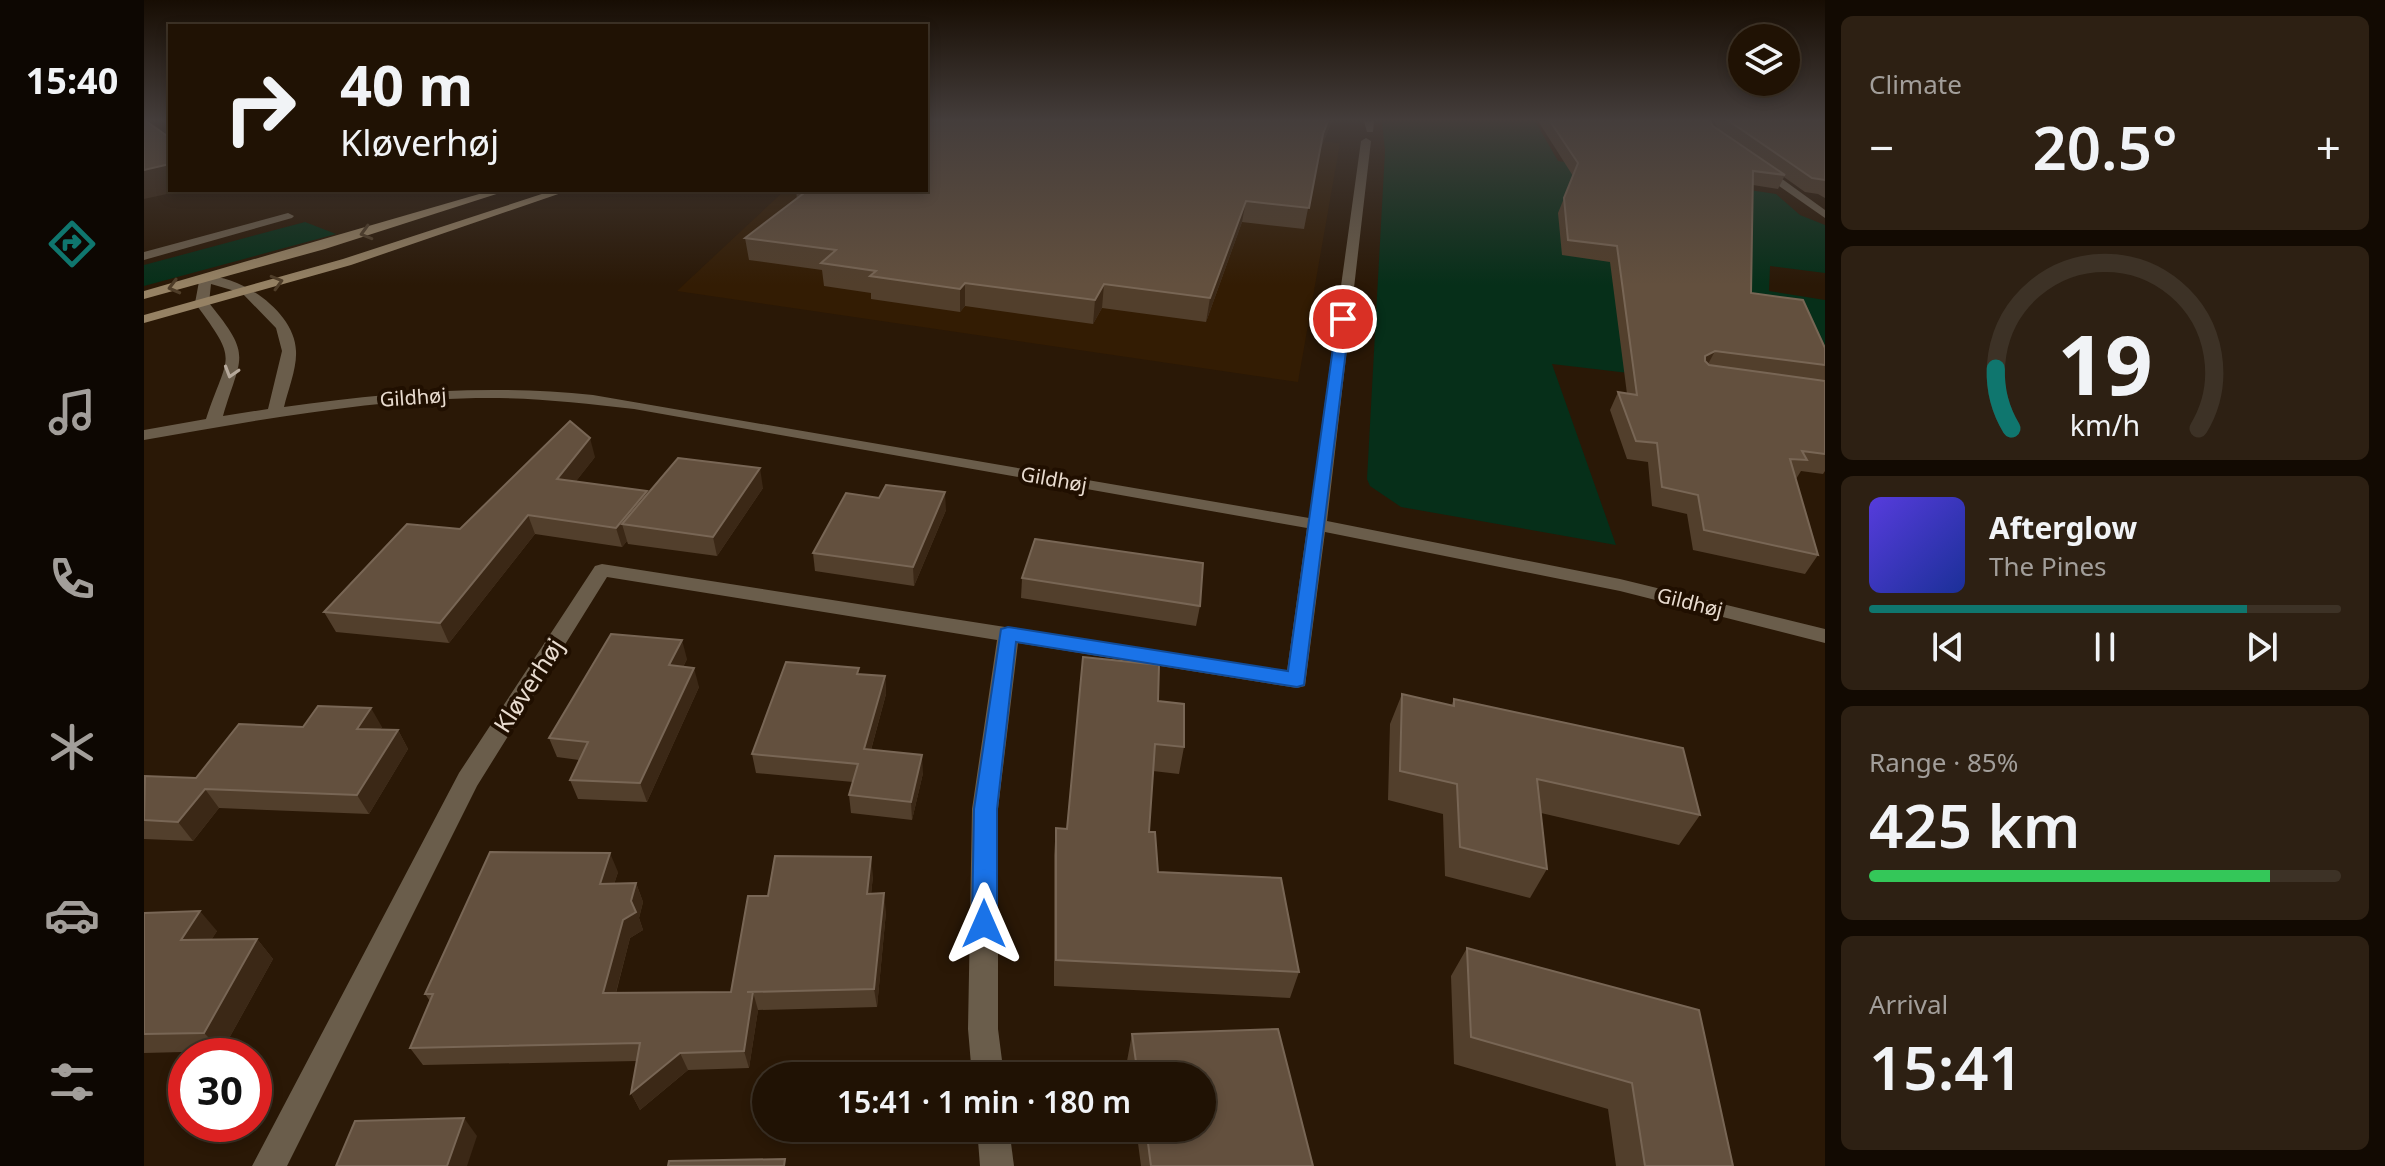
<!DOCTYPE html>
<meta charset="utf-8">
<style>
:root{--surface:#201204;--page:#2d2013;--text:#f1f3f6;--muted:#a29e9a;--line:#3d3226;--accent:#0f766e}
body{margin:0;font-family:"Noto Sans",sans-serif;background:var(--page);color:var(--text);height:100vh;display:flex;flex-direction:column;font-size:30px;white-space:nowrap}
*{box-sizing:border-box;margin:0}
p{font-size:26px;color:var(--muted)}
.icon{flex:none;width:44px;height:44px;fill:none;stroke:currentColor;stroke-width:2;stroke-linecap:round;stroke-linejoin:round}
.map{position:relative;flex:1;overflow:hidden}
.drawer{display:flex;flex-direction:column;gap:16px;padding:16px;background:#120a02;width:560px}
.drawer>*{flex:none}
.banner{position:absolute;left:24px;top:24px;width:760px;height:168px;border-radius:0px;box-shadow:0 4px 12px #0003,0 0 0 2px var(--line);background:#201204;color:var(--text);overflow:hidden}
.buttons{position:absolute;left:1584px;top:24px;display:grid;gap:16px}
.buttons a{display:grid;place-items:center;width:72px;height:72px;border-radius:50%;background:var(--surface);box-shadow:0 4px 12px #0003,0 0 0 2px var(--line);font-size:40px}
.speed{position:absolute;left:24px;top:1038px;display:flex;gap:16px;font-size:40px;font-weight:700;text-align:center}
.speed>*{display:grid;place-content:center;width:104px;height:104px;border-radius:50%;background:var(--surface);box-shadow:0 4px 12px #0003,0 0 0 2px var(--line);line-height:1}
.speed .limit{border:12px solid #d22;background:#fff;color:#111}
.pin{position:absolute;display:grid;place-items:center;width:68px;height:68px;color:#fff;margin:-34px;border:4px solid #fff;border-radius:50%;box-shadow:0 2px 8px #0007}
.me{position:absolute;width:88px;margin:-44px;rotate:0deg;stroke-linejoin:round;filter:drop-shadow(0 0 6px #0008)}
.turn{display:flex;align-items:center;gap:28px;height:168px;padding:0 40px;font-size:36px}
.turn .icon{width:104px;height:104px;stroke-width:2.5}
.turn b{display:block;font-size:56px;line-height:68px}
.big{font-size:60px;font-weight:600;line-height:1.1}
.drawer .tile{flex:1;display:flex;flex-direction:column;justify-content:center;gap:12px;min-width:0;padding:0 28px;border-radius:12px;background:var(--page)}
.drawer .dial{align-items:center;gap:0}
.dial svg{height:208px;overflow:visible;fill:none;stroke:var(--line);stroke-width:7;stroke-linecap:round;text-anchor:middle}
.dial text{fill:var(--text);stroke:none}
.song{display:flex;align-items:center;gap:24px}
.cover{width:96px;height:96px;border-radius:12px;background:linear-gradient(135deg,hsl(250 70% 55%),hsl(230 70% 35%))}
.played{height:8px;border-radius:4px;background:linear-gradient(90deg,var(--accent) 80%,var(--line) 80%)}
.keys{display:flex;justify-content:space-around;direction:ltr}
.heat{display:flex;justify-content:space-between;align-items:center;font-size:44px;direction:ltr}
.charge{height:12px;border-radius:6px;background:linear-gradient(90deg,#34c759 85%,var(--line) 0)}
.trip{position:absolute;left:608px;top:1062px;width:464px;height:80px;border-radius:40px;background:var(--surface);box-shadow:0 4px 12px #0003,0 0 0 2px var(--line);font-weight:600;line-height:80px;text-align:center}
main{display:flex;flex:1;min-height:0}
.tabs{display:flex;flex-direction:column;width:144px;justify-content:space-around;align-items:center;background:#0d0702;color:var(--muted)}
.tabs .icon{width:56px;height:56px}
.tabs .active{color:var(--accent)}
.tabs b{font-size:36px;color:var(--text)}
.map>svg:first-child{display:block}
.built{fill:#331c03}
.green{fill:#062f19}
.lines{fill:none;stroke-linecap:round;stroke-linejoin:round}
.street{fill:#6a5d4b;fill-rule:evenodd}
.secondary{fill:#968264;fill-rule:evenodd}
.wall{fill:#523f2c}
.shaded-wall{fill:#3b2816}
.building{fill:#63503e;stroke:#786655;stroke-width:2}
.oneway{stroke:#4f3d28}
.oneway2{stroke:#b6a99b}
.route{fill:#1a73e8;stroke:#114b97;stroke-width:2}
.labels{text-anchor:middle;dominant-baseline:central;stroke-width:8;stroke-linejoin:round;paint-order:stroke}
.street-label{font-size:20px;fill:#e9dcd0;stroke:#200f00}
.near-street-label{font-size:24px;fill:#e9dcd0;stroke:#200f00}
</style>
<main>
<nav class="tabs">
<b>15:40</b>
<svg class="icon active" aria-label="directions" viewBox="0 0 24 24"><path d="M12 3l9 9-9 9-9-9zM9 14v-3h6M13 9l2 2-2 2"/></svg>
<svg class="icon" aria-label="music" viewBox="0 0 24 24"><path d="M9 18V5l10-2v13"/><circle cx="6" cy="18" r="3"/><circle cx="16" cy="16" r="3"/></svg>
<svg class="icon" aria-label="phone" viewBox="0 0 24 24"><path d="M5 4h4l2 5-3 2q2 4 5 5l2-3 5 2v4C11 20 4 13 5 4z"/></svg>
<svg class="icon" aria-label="climate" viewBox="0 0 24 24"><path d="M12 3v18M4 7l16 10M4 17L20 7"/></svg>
<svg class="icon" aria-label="car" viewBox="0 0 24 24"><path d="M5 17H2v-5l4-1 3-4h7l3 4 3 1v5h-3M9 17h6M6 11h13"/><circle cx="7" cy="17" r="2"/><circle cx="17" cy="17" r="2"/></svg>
<svg class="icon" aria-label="filters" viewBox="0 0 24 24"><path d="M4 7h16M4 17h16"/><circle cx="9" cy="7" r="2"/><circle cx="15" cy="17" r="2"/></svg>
</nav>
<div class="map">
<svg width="1681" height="1166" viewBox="0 0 1681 1166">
<rect width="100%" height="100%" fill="#2a1806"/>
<path class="built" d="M 922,121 L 1196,143 L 1154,382 L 533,291 L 641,190 L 782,190 Z"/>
<g class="green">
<path d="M 1238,121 L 1391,121 L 1414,161 L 1632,194 L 1656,215 L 1681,225 L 1681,273 L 1626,266 L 1625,291 L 1681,300 L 1681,396 L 1408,364 L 1472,545 L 1257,507 L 1226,486 L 1223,479 L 1241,151 Z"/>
<path d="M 161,222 L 192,234 L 0,286 L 0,265 Z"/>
</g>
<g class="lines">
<g class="street">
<path d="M 1220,121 L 1230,121 L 1229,132 L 1223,132 Z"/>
<path d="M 1222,138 L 1227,141 L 1183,521 L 1476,579 L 1681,629 L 1681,643 L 1476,591 L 1181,532 L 1161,686 L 1153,688 L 874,643 L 854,809 L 854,1029 L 860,1076 L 828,1076 L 824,1029 L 828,809 L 853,640 L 463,577 L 333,786 L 143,1166 L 108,1166 L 315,773 L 451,566 L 458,564 L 1143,671 L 1163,528 L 490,409 C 437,403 385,397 332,398 C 220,400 110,421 0,440 L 0,430 L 62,419 C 84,352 96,364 51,303 L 56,276 C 93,272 151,311 152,351 C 153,368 144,390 140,407 C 243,392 346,384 449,395 L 1165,518 L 1217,141 ZM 67,284 L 98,293 L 132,328 L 138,351 L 124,409 L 79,416 C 97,355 109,357 65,303 Z"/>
<path d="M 1612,166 L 1620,166 L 1681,210 L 1681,218 L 1612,170 Z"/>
<path d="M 144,213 L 150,216 L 148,218 L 0,260 L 0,252 Z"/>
<path d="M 833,1128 L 865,1128 L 870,1166 L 836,1166 Z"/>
</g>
<g class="secondary">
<path d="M 349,190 L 365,190 L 181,249 L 0,299 L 0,291 Z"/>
<path d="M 410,190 L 426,190 L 207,265 L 0,323 L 0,315 L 199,259 Z"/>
</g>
</g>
<g class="wall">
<path d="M 782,121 L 1188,121 L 1175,152 L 1160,229 L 1098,222 L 1062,322 L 958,308 L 949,324 L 821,306 L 816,312 L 727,299 L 727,293 L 680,286 L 678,270 L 605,260 L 601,238 L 653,199 L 652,190 L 782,190 Z"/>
<path d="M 1394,121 L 1566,121 L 1569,126 L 1574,129 L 1570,121 L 1681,121 L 1681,198 L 1674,194 L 1661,192 L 1640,177 L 1634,189 L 1609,185 L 1607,293 L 1681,348 L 1681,471 L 1679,474 L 1657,471 L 1652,479 L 1674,555 L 1661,574 L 1549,550 L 1543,514 L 1508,506 L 1504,462 L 1483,459 L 1466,410 L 1474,392 L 1483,394 L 1466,262 L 1418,255 L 1414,213 L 1429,176 Z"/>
<path d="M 451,457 L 432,481 L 503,494 L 619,488 L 573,556 L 484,544 L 483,541 L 478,547 L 391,534 L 305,643 L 192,632 L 180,612 L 316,529 Z"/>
<path d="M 735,498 L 802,510 L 770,586 L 671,571 L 669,553 Z"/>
<path d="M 878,578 L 1056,606 L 1052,626 L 877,598 Z"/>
<path d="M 543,659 L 539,667 L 555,687 L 503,802 L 434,799 L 426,780 L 435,760 L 413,757 L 405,738 Z"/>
<path d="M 715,674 L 741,676 L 742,694 L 727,750 L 779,773 L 768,820 L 707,813 L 705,795 L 709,782 L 612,773 L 608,754 Z"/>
<path d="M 1258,694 L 1307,706 L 1310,699 L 1556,815 L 1535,845 L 1397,813 L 1403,869 L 1386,898 L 1301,876 L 1299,814 L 1244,800 L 1246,724 Z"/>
<path d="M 1014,701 L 1040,747 L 1035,774 L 1009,771 L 1005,832 L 1014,872 L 1155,972 L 1146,998 L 910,986 L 910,855 L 912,828 L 923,829 Z"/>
<path d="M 159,727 L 238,727 L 236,730 L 254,730 L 264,749 L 225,814 L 75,808 L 49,841 L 0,839 L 0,776 L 52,778 Z"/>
<path d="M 474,872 L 470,884 L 492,883 L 499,902 L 495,918 L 499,930 L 486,938 L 472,993 L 587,992 L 624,896 L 729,876 L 727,894 L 742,912 L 733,1007 L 614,1010 L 605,1068 L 544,1070 L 496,1110 L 487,1093 L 493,1061 L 279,1065 L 266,1048 L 286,1001 L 281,994 Z"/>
<path d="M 0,913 L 73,931 L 67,940 L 113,939 L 129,959 L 78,1051 L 0,1053 Z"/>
<path d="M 1323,948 L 1589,1166 L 1472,1166 L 1464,1109 L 1310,1064 L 1307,976 Z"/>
<path d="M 1134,1029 L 1169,1166 L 997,1166 L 992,1128 L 1058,1128 L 1058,1076 L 985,1076 L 983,1061 L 988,1034 Z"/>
</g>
<g class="shaded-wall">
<path d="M 1184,121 L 1188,121 L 1175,153 L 1179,134 Z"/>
<path d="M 26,164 L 26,190 L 41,190 L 0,199 L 0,170 Z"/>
<path d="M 1102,201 L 1098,222 L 1062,322 L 1066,298 Z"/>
<path d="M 821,283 L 821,306 L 816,312 L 816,289 Z"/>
<path d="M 960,284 L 958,308 L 949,324 L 951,300 Z"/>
<path d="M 1571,351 L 1562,368 L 1552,373 L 1561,356 Z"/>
<path d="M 446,438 L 451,457 L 419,498 L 413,479 Z"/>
<path d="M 616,468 L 619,488 L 573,556 L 569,537 Z"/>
<path d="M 503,491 L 508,511 L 478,524 L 483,541 L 478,547 L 472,528 Z"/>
<path d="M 801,492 L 802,510 L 770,586 L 769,567 Z"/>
<path d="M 384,515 L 391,534 L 305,643 L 296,623 Z"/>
<path d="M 538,640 L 543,659 L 530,684 L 525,665 Z"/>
<path d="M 550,668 L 555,687 L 503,802 L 496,783 Z"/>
<path d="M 741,676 L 742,694 L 722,768 L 720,749 Z"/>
<path d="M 227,708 L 238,727 L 224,748 L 213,729 Z"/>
<path d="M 254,730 L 264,749 L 225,814 L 213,795 Z"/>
<path d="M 778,755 L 779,773 L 768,820 L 767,802 Z"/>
<path d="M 61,789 L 75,808 L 49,841 L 34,822 Z"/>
<path d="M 466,853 L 474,872 L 464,903 L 456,884 Z"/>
<path d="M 727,857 L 729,876 L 725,912 L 723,894 Z"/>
<path d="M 492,883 L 499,902 L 495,918 L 499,930 L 486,938 L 467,1011 L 459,993 L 479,920 L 487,901 Z"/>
<path d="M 740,893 L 742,912 L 733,1007 L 730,989 Z"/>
<path d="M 56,911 L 73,931 L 55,960 L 37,940 Z"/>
<path d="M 113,939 L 129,959 L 78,1051 L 60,1033 Z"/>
<path d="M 609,992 L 614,1010 L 605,1068 L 600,1051 Z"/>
<path d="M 536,1053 L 544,1070 L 496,1110 L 487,1093 Z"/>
<path d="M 320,1118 L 333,1136 L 323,1166 L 303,1166 Z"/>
</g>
<g class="building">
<path d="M 0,121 L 2,121 L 26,138 L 26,164 L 0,170 Z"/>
<path d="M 782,121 L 1184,121 L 1179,134 L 1165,208 L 1102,201 L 1066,298 L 960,284 L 951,300 L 821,283 L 816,289 L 726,276 L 732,271 L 677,263 L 692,250 L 601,238 L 664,190 L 782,190 Z"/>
<path d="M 1406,121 L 1566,121 L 1569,126 L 1641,175 L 1609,171 L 1607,293 L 1659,300 L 1681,348 L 1681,365 L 1571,351 L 1561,356 L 1561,361 L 1565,365 L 1681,381 L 1681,454 L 1658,451 L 1663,460 L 1646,459 L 1674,555 L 1560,530 L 1554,495 L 1518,487 L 1513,443 L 1492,441 L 1474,392 L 1493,395 L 1473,246 L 1424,240 L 1420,198 L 1434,163 Z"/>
<path d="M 1585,121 L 1681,121 L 1681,180 L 1668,178 Z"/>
<path d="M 426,421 L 446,438 L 413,479 L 503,491 L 472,528 L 384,515 L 296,623 L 180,612 L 263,524 L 316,529 Z"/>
<path d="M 534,458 L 616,468 L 569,537 L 478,524 Z"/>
<path d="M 742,485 L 801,492 L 769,567 L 669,553 L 702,493 L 735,498 Z"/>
<path d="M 891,539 L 1059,563 L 1056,606 L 878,578 Z"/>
<path d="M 467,634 L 538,640 L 525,665 L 550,668 L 496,783 L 426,780 L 444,742 L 405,738 Z"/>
<path d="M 939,657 L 1015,665 L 1014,701 L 1040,704 L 1040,747 L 1011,744 L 1005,832 L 1011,832 L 1014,872 L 1137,878 L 1155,972 L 912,960 L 912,828 L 923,829 Z"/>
<path d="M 642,662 L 715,668 L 713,674 L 741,676 L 720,749 L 778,755 L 767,802 L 705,795 L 714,764 L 608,754 Z"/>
<path d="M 1258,694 L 1310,706 L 1310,699 L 1539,748 L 1556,815 L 1393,779 L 1403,869 L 1316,847 L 1313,784 L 1256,771 Z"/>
<path d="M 174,706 L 227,708 L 213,729 L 254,730 L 213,795 L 61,789 L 34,822 L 0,820 L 1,776 L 52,778 L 95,724 L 159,727 Z"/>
<path d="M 346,852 L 466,853 L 456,884 L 492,883 L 487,901 L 492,912 L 479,920 L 459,993 L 587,992 L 604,896 L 624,896 L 631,856 L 727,857 L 723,894 L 740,893 L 730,989 L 603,992 L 609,992 L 600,1051 L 536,1053 L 487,1093 L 496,1043 L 266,1048 L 289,994 L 281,994 Z"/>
<path d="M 56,911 L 37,940 L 113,939 L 60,1033 L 0,1034 L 0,913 Z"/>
<path d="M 1323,948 L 1555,1010 L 1589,1166 L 1501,1166 L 1488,1083 L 1327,1037 Z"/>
<path d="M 1134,1029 L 1169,1166 L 1007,1166 L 1002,1128 L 1058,1128 L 1058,1076 L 994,1076 L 988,1034 Z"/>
<path d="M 320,1118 L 303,1166 L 192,1166 L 211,1121 Z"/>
<path d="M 641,1159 L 640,1166 L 524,1166 L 525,1161 Z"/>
</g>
<defs><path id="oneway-chevron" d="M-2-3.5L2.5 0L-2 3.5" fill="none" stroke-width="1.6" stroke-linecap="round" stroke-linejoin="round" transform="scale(2)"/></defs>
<g class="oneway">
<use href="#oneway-chevron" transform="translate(222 233) rotate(164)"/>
<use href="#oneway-chevron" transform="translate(133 282) rotate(-16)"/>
<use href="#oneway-chevron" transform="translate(30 287) rotate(165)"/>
</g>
<use class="oneway2" href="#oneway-chevron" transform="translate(87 372) rotate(107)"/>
<linearGradient id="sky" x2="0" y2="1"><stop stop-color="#170d03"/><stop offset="0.42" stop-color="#443d3b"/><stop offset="1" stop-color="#443d3b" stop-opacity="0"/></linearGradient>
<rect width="1681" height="285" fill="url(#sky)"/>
<path class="route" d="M 1199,316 L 1206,319 L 1160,685 L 1153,687 L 872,642 L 853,809 L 853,924 L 849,932 L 840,935 L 831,932 L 828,924 L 830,809 L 857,629 L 864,627 L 1144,671 L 1193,319 Z"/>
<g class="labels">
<g class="street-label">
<text transform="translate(269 397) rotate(-4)">Gildhøj</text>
<text transform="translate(910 479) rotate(10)">Gildhøj</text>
<text transform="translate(1546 602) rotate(14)">Gildhøj</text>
</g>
<g class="near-street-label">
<text transform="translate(384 685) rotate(-57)">Kløverhøj</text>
</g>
</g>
</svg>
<div class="buttons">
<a><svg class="icon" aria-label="layers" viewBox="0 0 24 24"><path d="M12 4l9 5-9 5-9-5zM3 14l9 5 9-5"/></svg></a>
</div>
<div class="speed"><div class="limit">30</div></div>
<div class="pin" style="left:1199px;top:319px;background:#d93025"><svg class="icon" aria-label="arrive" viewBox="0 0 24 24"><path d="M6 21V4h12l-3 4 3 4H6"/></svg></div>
<svg class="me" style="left:840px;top:924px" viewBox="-20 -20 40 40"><path d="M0-17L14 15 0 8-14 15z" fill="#1a73e8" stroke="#fff" stroke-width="4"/></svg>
<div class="trip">15:41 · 1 min · 180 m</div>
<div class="banner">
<div class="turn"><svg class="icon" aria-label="right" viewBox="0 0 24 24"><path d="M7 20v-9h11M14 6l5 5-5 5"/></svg><div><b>40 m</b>Kløverhøj</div></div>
</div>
</div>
<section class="drawer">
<div class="tile"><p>Climate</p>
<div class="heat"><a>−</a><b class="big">20.5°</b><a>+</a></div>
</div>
<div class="tile dial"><svg viewBox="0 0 100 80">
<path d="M14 69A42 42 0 1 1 86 69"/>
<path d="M14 69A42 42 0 0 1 8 46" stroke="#0f766e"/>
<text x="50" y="56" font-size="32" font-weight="700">19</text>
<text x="50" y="72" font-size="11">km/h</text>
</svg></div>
<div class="tile">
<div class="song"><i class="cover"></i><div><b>Afterglow</b><p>The Pines</p></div></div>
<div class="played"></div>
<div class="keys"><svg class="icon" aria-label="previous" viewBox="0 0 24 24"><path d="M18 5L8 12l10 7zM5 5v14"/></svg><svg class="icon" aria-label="pause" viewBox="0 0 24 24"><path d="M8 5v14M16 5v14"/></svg><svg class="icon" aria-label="next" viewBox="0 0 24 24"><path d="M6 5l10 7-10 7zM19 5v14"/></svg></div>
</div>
<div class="tile"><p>Range · 85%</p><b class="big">425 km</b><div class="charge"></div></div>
<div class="tile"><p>Arrival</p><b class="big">15:41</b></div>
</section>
</main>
